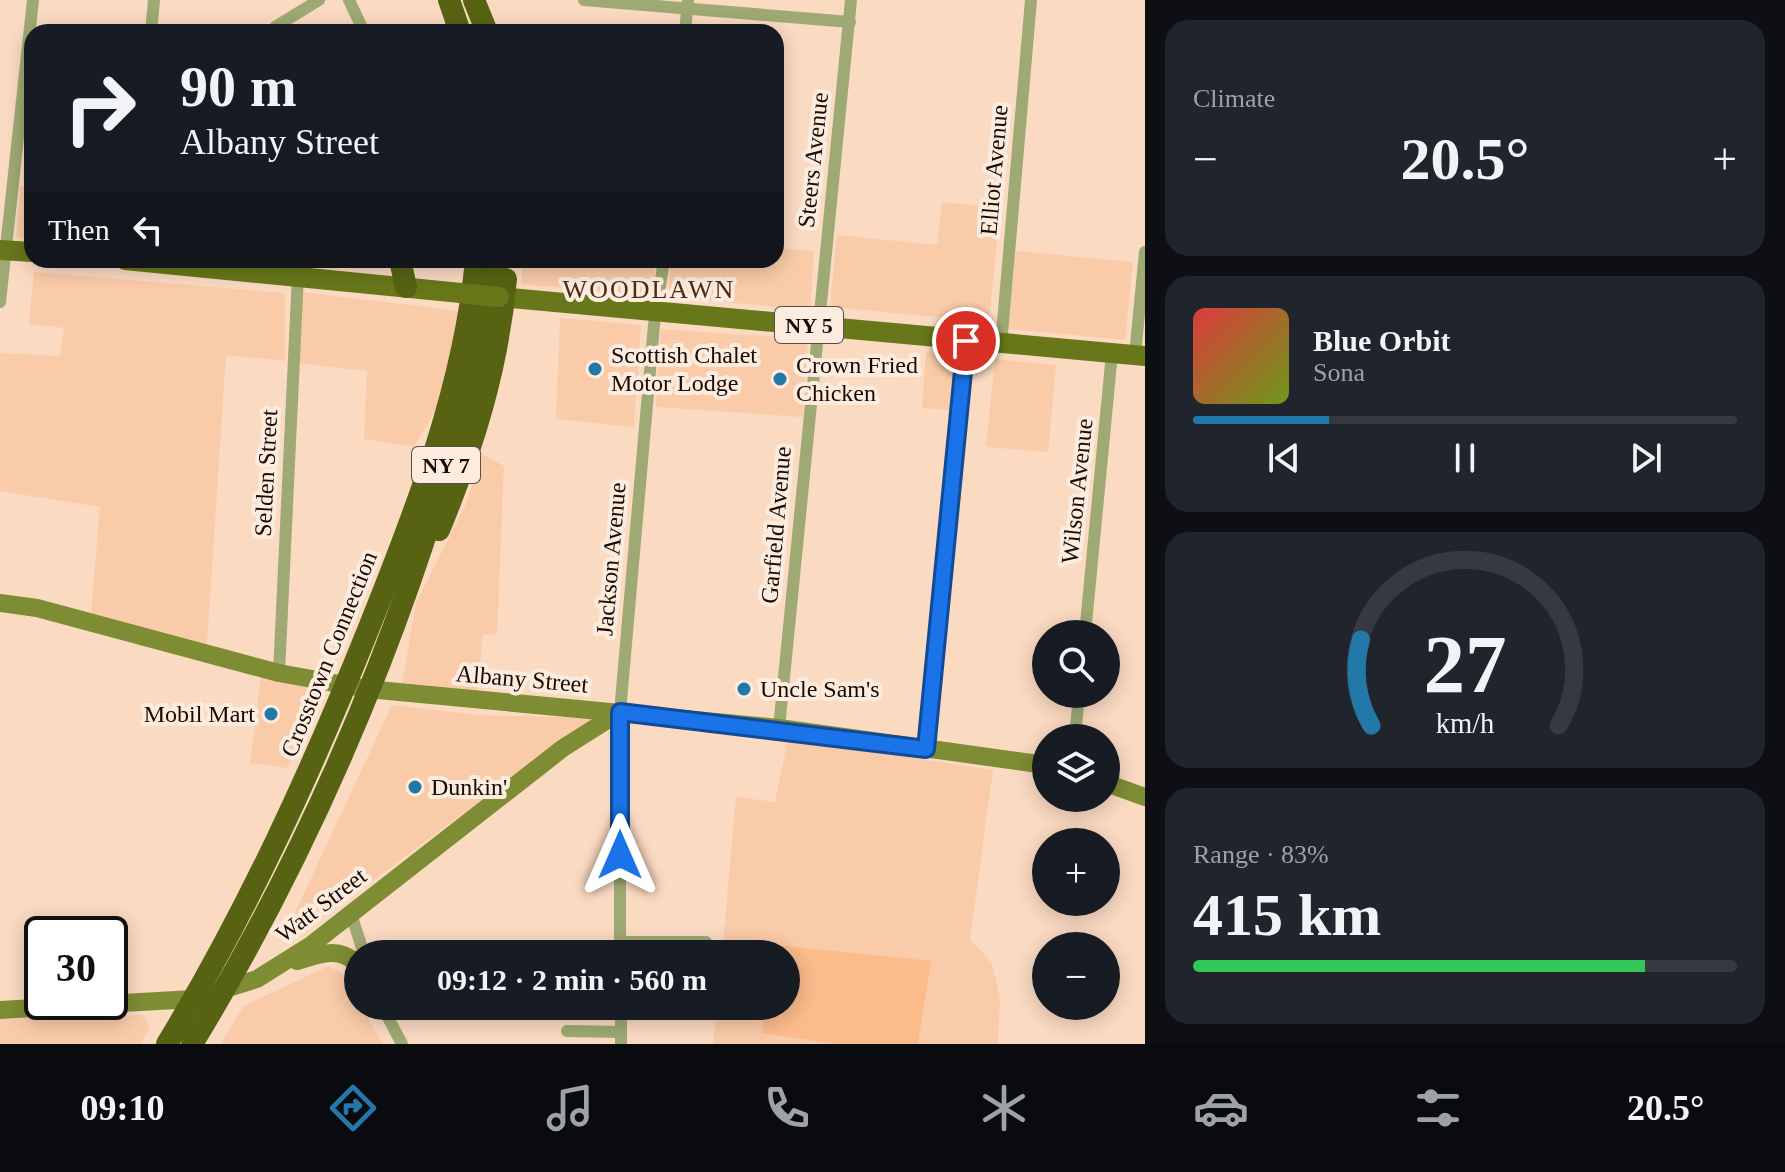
<!DOCTYPE html>
<meta charset="utf-8">
<style>
:root{--surface:#171b24;--page:#20242c;--text:#f1f3f6;--muted:#9ea1a6;--line:#363941;--accent:#2278a8}
body{margin:0;font-family:Georgia,serif;background:var(--page);color:var(--text);height:100vh;display:flex;flex-direction:column;font-size:30px;white-space:nowrap}
*{box-sizing:border-box;margin:0}
p{font-size:26px;color:var(--muted)}
.icon{flex:none;width:44px;height:44px;fill:none;stroke:currentColor;stroke-width:2;stroke-linecap:round;stroke-linejoin:round}
.map{position:relative;flex:1;overflow:hidden}
.sheet{display:flex;flex-direction:column;gap:20px;padding:20px;background:#0d0f14;width:640px}
.sheet>*{flex:none}
.top-card{position:absolute;left:24px;top:24px;width:760px;height:244px;border-radius:24px;box-shadow:0 4px 20px #0003;background:#171b24;color:var(--text);overflow:hidden}
.tools{position:absolute;left:1032px;top:620px;display:grid;gap:16px}
.tools a{display:grid;place-items:center;width:88px;height:88px;border-radius:50%;background:var(--surface);box-shadow:0 4px 20px #0003;font-size:40px}
.speed{position:absolute;left:24px;top:916px;display:flex;gap:16px;font-size:40px;font-weight:700;text-align:center}
.speed>*{display:grid;place-content:center;width:104px;height:104px;border-radius:50%;background:var(--surface);box-shadow:0 4px 20px #0003;line-height:1}
.speed .limit{border:4px solid #111;border-radius:12px;background:#fff;color:#111}
.pin{position:absolute;display:grid;place-items:center;width:68px;height:68px;color:#fff;margin:-34px;border:4px solid #fff;border-radius:50%;box-shadow:0 2px 8px #0007}
.me{position:absolute;width:88px;margin:-44px;rotate:0deg;stroke-linejoin:round;filter:drop-shadow(0 0 6px #0008)}
.turn{display:flex;align-items:center;gap:28px;height:168px;padding:0 24px;font-size:36px}
.turn .icon{width:104px;height:104px;stroke-width:2.5}
.turn b{display:block;font-size:56px;line-height:68px}
.then{display:flex;align-items:center;height:76px;padding:0 24px;background:#0003;gap:16px;font-size:30px}
.big{font-size:60px;font-weight:700;line-height:1.1}
.sheet .tile{flex:1;display:flex;flex-direction:column;justify-content:center;gap:12px;min-width:0;padding:0 28px;border-radius:24px;background:var(--page)}
.sheet .dial{align-items:center;gap:0}
.dial svg{height:208px;overflow:visible;fill:none;stroke:var(--line);stroke-width:7;stroke-linecap:round;text-anchor:middle}
.dial text{fill:var(--text);stroke:none}
.song{display:flex;align-items:center;gap:24px}
.cover{width:96px;height:96px;border-radius:12px;background:linear-gradient(135deg,hsl(0 70% 55%),hsl(80 70% 35%))}
.played{height:8px;border-radius:4px;background:linear-gradient(90deg,var(--accent) 25%,var(--line) 25%)}
.keys{display:flex;justify-content:space-around;direction:ltr}
.heat{display:flex;justify-content:space-between;align-items:center;font-size:44px;direction:ltr}
.charge{height:12px;border-radius:6px;background:linear-gradient(90deg,#34c759 83%,var(--line) 0)}
.trip{position:absolute;left:344px;top:940px;width:456px;height:80px;border-radius:40px;background:var(--surface);box-shadow:0 4px 20px #0003;font-weight:700;line-height:80px;text-align:center}
.tab-bar{display:flex;height:128px;justify-content:space-around;align-items:center;background:#090b0e;color:var(--muted)}
.tab-bar .icon{width:56px;height:56px}
.tab-bar .current{color:var(--accent)}
.tab-bar b{font-size:36px;color:var(--text)}
main{display:flex;flex:1;min-height:0}
.map>svg:first-child{display:block}
.built{fill:#facba8}
.park{fill:#fbbb8b}
.lines{fill:none;stroke-linecap:round;stroke-linejoin:round}
.street{stroke:#9ea973;stroke-width:12}
.secondary{stroke:#7e8d34;stroke-width:18}
.primary{stroke:#687719;stroke-width:20}
.highway{stroke:#576312;stroke-width:22}
.primary-bridge{stroke:#687719;stroke-width:20}
.route-casing{stroke:#114b97;stroke-width:20}
.route{stroke:#1a73e8;stroke-width:14}
.poi-dot{fill:#2278a8;stroke:#fcebdf;stroke-width:3}
.labels{text-anchor:middle;dominant-baseline:central;stroke-width:8;stroke-linejoin:round;paint-order:stroke}
.shield{fill:#fcebdf;stroke:#5c4e44;stroke-width:2}
.shield-label{font-size:22px;font-weight:bold;fill:#180b02}
.street-label{font-size:24px;fill:#180b02;stroke:#fcebdf}
.poi-label{font-size:24px;fill:#180b02;stroke:#fcebdf;text-anchor:start}
.neighbourhood-label{font-size:26px;letter-spacing:2px;fill:#4d2d12;stroke:#fcebdf}
</style>
<main>
<div class="map">
<svg width="1145" height="1044" viewBox="0 0 1145 1044">
<rect width="100%" height="100%" fill="#fbdac2"/>
<g class="built">
<path d="M 20,186 L 32,187 L 32,238 L 16,237 Z"/>
<path d="M 942,202 L 1000,208 L 989,322 L 830,307 L 837,235 L 937,245 Z"/>
<path d="M 776,248 L 814,251 L 810,310 L 668,297 L 671,260 L 776,260 Z"/>
<path d="M 1016,251 L 1133,262 L 1125,340 L 1008,329 Z"/>
<path d="M 523,260 L 656,260 L 652,296 L 521,284 Z"/>
<path d="M 34,272 L 285,293 L 285,361 L 226,355 L 207,644 L 91,613 L 100,507 L 0,491 L 0,353 L 60,356 L 64,328 L 29,324 Z"/>
<path d="M 302,292 L 459,311 L 440,403 L 414,447 L 364,439 L 367,371 L 298,363 Z"/>
<path d="M 560,318 L 641,325 L 634,427 L 556,419 Z"/>
<path d="M 661,329 L 808,339 L 803,417 L 656,407 Z"/>
<path d="M 926,352 L 956,354 L 952,410 L 922,408 Z"/>
<path d="M 995,359 L 1056,365 L 1048,452 L 986,447 Z"/>
<path d="M 482,454 L 504,466 L 497,634 L 483,635 L 477,693 L 402,683 L 416,603 L 466,504 Z"/>
<path d="M 261,675 L 324,689 L 287,768 L 250,763 Z"/>
<path d="M 392,705 L 477,715 L 593,718 L 593,722 L 531,763 L 301,934 L 292,919 Z"/>
<path d="M 788,739 L 993,770 L 970,939 L 992,963 L 1000,998 L 998,1044 L 713,1044 L 717,1006 L 786,1006 L 786,954 L 722,954 L 736,797 L 775,802 Z"/>
<path d="M 328,966 L 341,972 L 383,1044 L 220,1044 L 244,1006 Z"/>
<path d="M 144,1015 L 150,1028 L 140,1044 L 0,1044 L 0,1019 Z"/>
</g>
<path class="park" d="M 775,945 L 931,961 L 918,1044 L 835,1044 L 762,1033 L 766,1006 L 786,1006 L 786,954 L 774,954 Z"/>
<g class="lines">
<g class="street">
<path d="M 349,0 L 364,32"/>
<path d="M 584,0 L 850,22"/>
<path d="M 275,27 L 319,0"/>
<path d="M 151,32 L 154,0"/>
<path d="M 685,32 L 688,0"/>
<path d="M 0,302 L 33,0"/>
<path d="M 1001,345 L 1031,0"/>
<path d="M 1135,355 L 1145,252"/>
<path d="M 1085,634 L 1112,353"/>
<path d="M 279,673 L 298,275"/>
<path d="M 779,728 L 851,0"/>
<path d="M 1075,738 L 1079,694"/>
<path d="M 926,749 L 966,341"/>
<path d="M 351,914 L 364,954"/>
<path d="M 620,942 L 706,942"/>
<path d="M 620,954 L 620,712 L 654,325 L 664,260"/>
<path d="M 382,1006 L 402,1044"/>
<path d="M 621,1006 L 621,1044"/>
<path d="M 567,1031 L 621,1032"/>
</g>
<g class="secondary">
<path d="M 0,603 L 37,608 L 279,673 L 367,689 L 779,728 L 1046,765"/>
<path d="M 1106,783 L 1145,797"/>
<path d="M 297,961 C 321,954 338,946 358,964"/>
<path d="M 0,1010 L 193,999 L 257,979 L 311,945 L 563,748 L 620,712"/>
</g>
<g class="primary">
<path d="M 0,250 L 32,252"/>
<path d="M 125,260 L 461,293"/>
<path d="M 499,297 L 1145,356"/>
</g>
<g class="highway">
<path d="M 449,0 L 460,32"/>
<path d="M 474,0 L 487,32"/>
<path d="M 400,260 L 406,287"/>
<path d="M 439,530 C 473,448 498,368 506,279"/>
<path d="M 167,1044 C 248,910 312,770 370,625 C 417,508 464,387 476,260"/>
<path d="M 192,1044 C 334,811 447,529 496,260"/>
</g>
<path class="primary-bridge" d="M 461,293 L 499,297"/>
</g>
<g class="lines">
<g class="route-casing">
<path id="route" d="M 620,855 L 620,712 L 926,749 L 966,341"/>
</g>
<use href="#route" class="route"/>
</g>
<g class="poi-dot">
<circle cx="595" cy="369" r="8"/>
<circle cx="780" cy="379" r="8"/>
<circle cx="744" cy="689" r="8"/>
<circle cx="271" cy="714" r="8"/>
<circle cx="415" cy="787" r="8"/>
</g>
<g class="labels">
<g class="shield">
<rect x="775" y="307" width="68" height="36" rx="6"/>
<rect x="412" y="447" width="68" height="36" rx="6"/>
</g>
<g class="shield-label">
<text x="809" y="325">NY 5</text>
<text x="446" y="465">NY 7</text>
</g>
<g class="street-label">
<text transform="translate(813 160) rotate(-84)">Steers Avenue</text>
<text transform="translate(994 170) rotate(-85)">Elliot Avenue</text>
<text transform="translate(266 473) rotate(-87)">Selden Street</text>
<text transform="translate(1077 491) rotate(-84)">Wilson Avenue</text>
<text transform="translate(776 525) rotate(-85)">Garfield Avenue</text>
<text transform="translate(611 559) rotate(-85)">Jackson Avenue</text>
<text transform="translate(329 654) rotate(-68)">Crosstown Connection</text>
<text transform="translate(522 679) rotate(5)">Albany Street</text>
<text transform="translate(321 905) rotate(-37)">Watt Street</text>
</g>
<g class="poi-label">
<text x="611" y="355">Scottish Chalet<tspan x="611" dy="28">Motor Lodge</tspan></text>
<text x="796" y="365">Crown Fried<tspan x="796" dy="28">Chicken</tspan></text>
<text x="760" y="689">Uncle Sam's</text>
<text x="255" y="714" text-anchor="end">Mobil Mart</text>
<text x="431" y="787">Dunkin'</text>
</g>
<g class="neighbourhood-label">
<text x="649" y="289">WOODLAWN</text>
</g>
</g>
</svg>
<div class="tools">
<a><svg class="icon" aria-label="search" viewBox="0 0 24 24"><circle cx="10" cy="10" r="6"/><path d="M15 15l6 6"/></svg></a>
<a><svg class="icon" aria-label="layers" viewBox="0 0 24 24"><path d="M12 4l9 5-9 5-9-5zM3 14l9 5 9-5"/></svg></a>
<a>+</a>
<a>−</a>
</div>
<div class="speed"><div class="limit">30</div></div>
<div class="pin" style="left:966px;top:341px;background:#d93025"><svg class="icon" aria-label="arrive" viewBox="0 0 24 24"><path d="M6 21V4h12l-3 4 3 4H6"/></svg></div>
<svg class="me" style="left:620px;top:855px" viewBox="-20 -20 40 40"><path d="M0-17L14 15 0 8-14 15z" fill="#1a73e8" stroke="#fff" stroke-width="4"/></svg>
<div class="trip">09:12 · 2 min · 560 m</div>
<div class="top-card">
<div class="turn"><svg class="icon" aria-label="right" viewBox="0 0 24 24"><path d="M7 20v-9h11M14 6l5 5-5 5"/></svg><div><b>90 m</b>Albany Street</div></div>
<div class="then">Then<svg class="icon" aria-label="left" viewBox="0 0 24 24"><path d="M17 20v-9H6M10 6l-5 5 5 5"/></svg></div>
</div>
</div>
<section class="sheet">
<div class="tile"><p>Climate</p>
<div class="heat"><a>−</a><b class="big">20.5°</b><a>+</a></div>
</div>
<div class="tile">
<div class="song"><i class="cover"></i><div><b>Blue Orbit</b><p>Sona</p></div></div>
<div class="played"></div>
<div class="keys"><svg class="icon" aria-label="previous" viewBox="0 0 24 24"><path d="M18 5L8 12l10 7zM5 5v14"/></svg><svg class="icon" aria-label="pause" viewBox="0 0 24 24"><path d="M8 5v14M16 5v14"/></svg><svg class="icon" aria-label="next" viewBox="0 0 24 24"><path d="M6 5l10 7-10 7zM19 5v14"/></svg></div>
</div>
<div class="tile dial"><svg viewBox="0 0 100 80">
<path d="M14 69A42 42 0 1 1 86 69"/>
<path d="M14 69A42 42 0 0 1 10 36" stroke="#2278a8"/>
<text x="50" y="56" font-size="32" font-weight="700">27</text>
<text x="50" y="72" font-size="11">km/h</text>
</svg></div>
<div class="tile"><p>Range · 83%</p><b class="big">415 km</b><div class="charge"></div></div>
</section>
</main>
<nav class="tab-bar">
<b>09:10</b>
<svg class="icon current" aria-label="directions" viewBox="0 0 24 24"><path d="M12 3l9 9-9 9-9-9zM9 14v-3h6M13 9l2 2-2 2"/></svg>
<svg class="icon" aria-label="music" viewBox="0 0 24 24"><path d="M9 18V5l10-2v13"/><circle cx="6" cy="18" r="3"/><circle cx="16" cy="16" r="3"/></svg>
<svg class="icon" aria-label="phone" viewBox="0 0 24 24"><path d="M5 4h4l2 5-3 2q2 4 5 5l2-3 5 2v4C11 20 4 13 5 4z"/></svg>
<svg class="icon" aria-label="climate" viewBox="0 0 24 24"><path d="M12 3v18M4 7l16 10M4 17L20 7"/></svg>
<svg class="icon" aria-label="car" viewBox="0 0 24 24"><path d="M5 17H2v-5l4-1 3-4h7l3 4 3 1v5h-3M9 17h6M6 11h13"/><circle cx="7" cy="17" r="2"/><circle cx="17" cy="17" r="2"/></svg>
<svg class="icon" aria-label="filters" viewBox="0 0 24 24"><path d="M4 7h16M4 17h16"/><circle cx="9" cy="7" r="2"/><circle cx="15" cy="17" r="2"/></svg>
<b>20.5°</b>
</nav>
